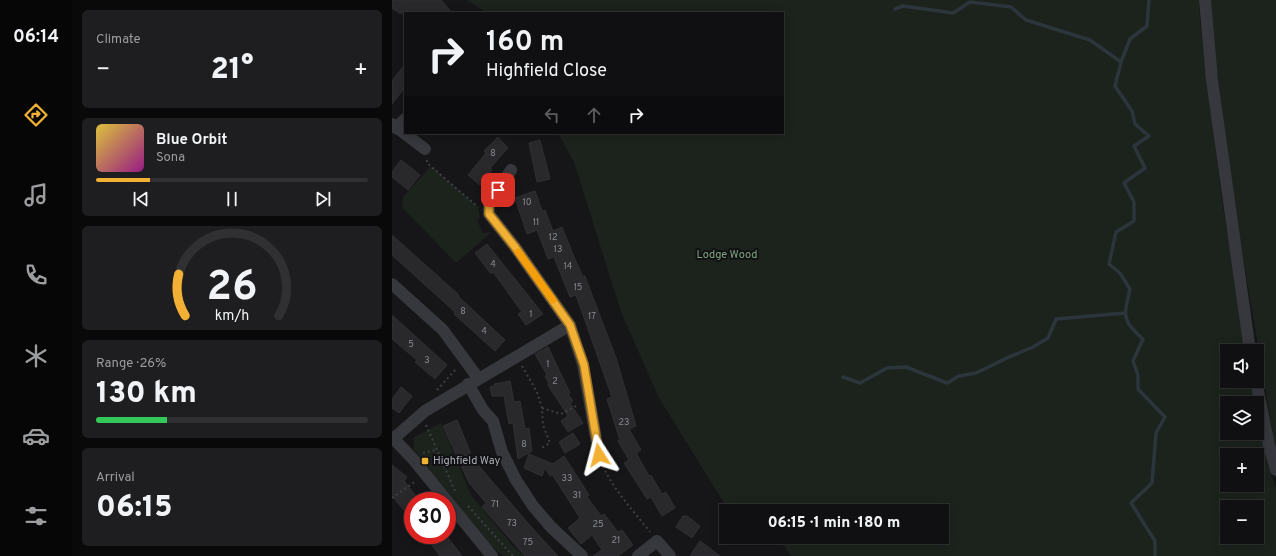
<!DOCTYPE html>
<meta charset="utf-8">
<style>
:root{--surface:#101012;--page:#1e1e20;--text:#f1f3f6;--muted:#9c9d9f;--line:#303032;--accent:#f2b134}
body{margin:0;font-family:Overpass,sans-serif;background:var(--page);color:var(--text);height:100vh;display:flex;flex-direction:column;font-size:15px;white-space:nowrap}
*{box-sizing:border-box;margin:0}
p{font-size:13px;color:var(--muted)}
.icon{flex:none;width:22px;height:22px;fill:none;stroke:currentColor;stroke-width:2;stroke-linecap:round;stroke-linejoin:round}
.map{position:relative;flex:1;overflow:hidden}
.sheet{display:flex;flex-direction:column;gap:10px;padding:10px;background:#09090a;width:320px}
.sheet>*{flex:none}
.guide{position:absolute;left:12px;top:12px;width:380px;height:122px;border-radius:0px;box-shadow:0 2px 10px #0003,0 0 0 1px var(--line);background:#101012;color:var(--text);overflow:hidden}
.tools{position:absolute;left:828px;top:344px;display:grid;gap:8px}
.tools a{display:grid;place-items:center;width:44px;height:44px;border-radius:0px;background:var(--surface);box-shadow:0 2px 10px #0003,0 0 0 1px var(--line);font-size:20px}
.speed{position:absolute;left:12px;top:492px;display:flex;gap:8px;font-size:20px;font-weight:700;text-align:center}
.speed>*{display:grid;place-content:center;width:52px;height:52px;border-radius:50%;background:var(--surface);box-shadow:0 2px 10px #0003,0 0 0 1px var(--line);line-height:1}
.speed .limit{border:6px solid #d22;background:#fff;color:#111}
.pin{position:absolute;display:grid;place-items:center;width:34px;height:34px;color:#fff;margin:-17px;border-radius:8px;box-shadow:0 2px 6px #0006}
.me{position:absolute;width:44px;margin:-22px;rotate:351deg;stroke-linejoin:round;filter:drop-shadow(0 0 3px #0008)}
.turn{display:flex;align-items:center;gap:14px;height:84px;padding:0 16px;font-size:18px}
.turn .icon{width:52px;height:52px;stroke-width:2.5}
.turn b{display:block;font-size:28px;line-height:34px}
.lanes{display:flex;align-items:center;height:38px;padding:0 16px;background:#0003;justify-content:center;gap:20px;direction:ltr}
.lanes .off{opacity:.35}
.big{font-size:30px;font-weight:800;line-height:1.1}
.sheet .card{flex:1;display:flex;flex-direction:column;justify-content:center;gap:6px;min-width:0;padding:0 14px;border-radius:6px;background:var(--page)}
.sheet .dial{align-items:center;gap:0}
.dial svg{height:104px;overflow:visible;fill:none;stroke:var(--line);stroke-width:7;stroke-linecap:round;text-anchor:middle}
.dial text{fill:var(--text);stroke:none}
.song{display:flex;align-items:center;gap:12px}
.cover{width:48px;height:48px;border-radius:6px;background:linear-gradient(135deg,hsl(50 70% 55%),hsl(310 70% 35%))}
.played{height:4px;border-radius:2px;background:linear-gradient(90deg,var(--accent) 20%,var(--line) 20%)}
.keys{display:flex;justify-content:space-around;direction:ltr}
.heat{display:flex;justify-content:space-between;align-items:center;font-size:22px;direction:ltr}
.charge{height:6px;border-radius:3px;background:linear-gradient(90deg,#34c759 26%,var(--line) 0)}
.trip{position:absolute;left:327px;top:504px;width:230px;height:40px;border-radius:0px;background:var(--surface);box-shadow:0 2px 10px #0003,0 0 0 1px var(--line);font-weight:800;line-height:40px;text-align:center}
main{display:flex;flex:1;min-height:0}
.dock{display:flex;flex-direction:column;width:72px;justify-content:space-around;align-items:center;background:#060607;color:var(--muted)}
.dock .icon{width:28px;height:28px}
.dock .current{color:var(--accent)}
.dock b{font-size:18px;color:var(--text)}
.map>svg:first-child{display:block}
.green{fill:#1c231d;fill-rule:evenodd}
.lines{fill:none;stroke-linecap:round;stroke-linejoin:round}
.stream{stroke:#2c353c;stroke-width:3.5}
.building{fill:#29292c;stroke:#303034}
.path{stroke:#3d3f44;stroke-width:2;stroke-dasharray:2 3;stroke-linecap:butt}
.minor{stroke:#37383d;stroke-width:12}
.route-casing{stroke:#9d7322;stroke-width:10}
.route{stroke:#f2b134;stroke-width:7}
.slow{stroke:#f59e0b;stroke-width:7}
.poi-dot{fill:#f2b134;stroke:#111113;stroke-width:1.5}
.labels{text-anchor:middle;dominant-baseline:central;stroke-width:4;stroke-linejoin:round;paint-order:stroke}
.number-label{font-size:9px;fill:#888b94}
.park-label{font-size:11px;fill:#7fa381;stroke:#111113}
.poi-label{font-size:11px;fill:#a8adb8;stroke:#111113;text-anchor:start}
</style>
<main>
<nav class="dock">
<b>06:14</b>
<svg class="icon current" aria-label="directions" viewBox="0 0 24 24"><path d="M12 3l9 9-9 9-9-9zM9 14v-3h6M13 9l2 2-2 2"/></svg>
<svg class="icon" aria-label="music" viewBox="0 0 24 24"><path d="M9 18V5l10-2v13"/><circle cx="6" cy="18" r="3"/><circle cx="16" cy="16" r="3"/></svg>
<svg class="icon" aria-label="phone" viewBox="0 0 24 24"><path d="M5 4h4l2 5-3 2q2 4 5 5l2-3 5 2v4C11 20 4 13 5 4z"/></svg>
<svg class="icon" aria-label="climate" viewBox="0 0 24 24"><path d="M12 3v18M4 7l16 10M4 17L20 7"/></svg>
<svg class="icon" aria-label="car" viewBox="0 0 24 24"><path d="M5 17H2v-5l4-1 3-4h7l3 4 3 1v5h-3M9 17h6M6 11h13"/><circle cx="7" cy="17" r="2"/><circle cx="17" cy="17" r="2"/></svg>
<svg class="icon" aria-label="filters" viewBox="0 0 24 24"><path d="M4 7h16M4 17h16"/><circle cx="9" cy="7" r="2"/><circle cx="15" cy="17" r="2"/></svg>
</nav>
<section class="sheet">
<div class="card"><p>Climate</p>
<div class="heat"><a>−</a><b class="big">21°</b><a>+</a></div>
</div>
<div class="card">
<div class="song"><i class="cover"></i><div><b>Blue Orbit</b><p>Sona</p></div></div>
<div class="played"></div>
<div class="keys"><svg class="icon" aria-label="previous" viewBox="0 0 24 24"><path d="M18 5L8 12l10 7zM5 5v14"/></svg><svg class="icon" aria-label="pause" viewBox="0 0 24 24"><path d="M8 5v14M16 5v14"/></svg><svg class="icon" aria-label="next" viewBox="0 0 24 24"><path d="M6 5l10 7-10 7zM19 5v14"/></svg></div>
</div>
<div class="card dial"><svg viewBox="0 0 100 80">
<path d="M14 69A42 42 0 1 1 86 69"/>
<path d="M14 69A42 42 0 0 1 9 37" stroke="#f2b134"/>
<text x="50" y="56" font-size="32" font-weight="700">26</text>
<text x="50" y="72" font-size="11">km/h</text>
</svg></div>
<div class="card"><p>Range · 26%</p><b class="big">130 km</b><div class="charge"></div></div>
<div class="card"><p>Arrival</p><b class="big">06:15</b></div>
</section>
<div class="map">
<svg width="884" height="556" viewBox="0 0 884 556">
<rect width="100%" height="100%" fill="#161618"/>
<g class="green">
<path d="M 74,0 L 807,0 L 808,23 L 830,201 L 855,351 L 835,351 L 835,381 L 861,381 L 865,403 L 835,403 L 835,433 L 865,433 L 865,405 L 875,460 L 884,489 L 884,556 L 763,556 L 763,541 L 761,538 L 762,556 L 399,556 L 386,537 L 550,537 L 550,511 L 337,511 L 267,398 L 229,312 L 182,162 L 166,133 L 391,133 L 391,13 L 96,13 ZM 835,455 L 865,455 L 865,485 L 835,485 ZM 835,507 L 865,507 L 865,537 L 835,537 Z"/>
<path d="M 816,0 L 884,0 L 884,451 L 843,210 Z"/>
<path d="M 39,166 L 86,207 L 88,218 L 85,220 L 91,233 L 100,232 L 64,263 L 10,207 L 11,197 Z"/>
<path d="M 49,423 L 79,495 L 120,545 L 132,556 L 111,556 L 87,535 L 22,449 L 22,437 Z"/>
</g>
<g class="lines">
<g class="stream">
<path d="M 757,0 L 755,26 L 738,39 L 729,62 L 723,86 L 740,111 L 743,124 L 757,136 L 742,146 L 753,168 L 732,183 L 742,202 L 742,221 L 724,232 L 717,264 L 728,273 L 738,289 C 732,316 729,320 751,339 L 741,361 L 746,375 L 746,389 L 773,417 L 764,433 L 760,483 L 739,503 L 763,541 L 763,556"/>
<path d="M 503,9 L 511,6 L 561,13 L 578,2 L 619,7 L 634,20 L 698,40 L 729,62"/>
<path d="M 451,377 L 468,383 L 495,368 L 514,367 L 555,383 L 567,376 L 584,373 L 617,357 L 641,347 L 656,338 L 664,319 L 733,313"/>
</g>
</g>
<g class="building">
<path d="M 0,0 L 49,0 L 60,13 L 7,13 L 0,8 Z"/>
<path d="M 13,64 L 13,87 L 0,104 L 0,81 Z"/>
<path d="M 106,137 L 116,148 L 98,168 L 100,170 L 88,185 L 76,175 L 94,153 L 92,151 Z"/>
<path d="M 148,140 L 158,179 L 145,182 L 137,143 Z"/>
<path d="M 9,160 L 28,175 L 16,190 L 0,177 L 0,172 Z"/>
<path d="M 143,191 L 150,211 L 153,210 L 161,231 L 170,227 L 182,257 L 191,277 L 193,276 L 200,295 L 224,358 L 244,426 L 237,429 L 249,450 L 244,453 L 257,476 L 259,475 L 270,494 L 274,492 L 283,508 L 270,516 L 259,497 L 255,499 L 232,463 L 237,460 L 226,441 L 228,440 L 215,399 L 220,397 L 184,295 L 178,297 L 162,257 L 156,259 L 145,230 L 135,234 L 123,198 Z"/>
<path d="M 0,235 L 67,295 L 66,296 L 113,340 L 103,351 L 62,314 L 63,312 L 0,255 Z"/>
<path d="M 95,244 L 151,314 L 134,325 L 126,314 L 130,312 L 101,272 L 99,274 L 83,253 Z"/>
<path d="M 0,315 L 55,365 L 43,379 L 23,362 L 25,360 L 0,339 Z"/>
<path d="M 156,347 L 178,393 L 176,394 L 181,401 L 178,403 L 191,423 L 176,432 L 169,421 L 176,416 L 156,385 L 157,384 L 153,376 L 155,375 L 143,354 Z"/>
<path d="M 118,381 L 122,402 L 128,401 L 133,429 L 137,428 L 140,451 L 126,459 L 121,423 L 117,424 L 112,396 L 100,396 L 98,387 L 103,386 L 102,384 Z"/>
<path d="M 9,387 L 20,396 L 7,413 L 0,408 L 0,399 Z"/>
<path d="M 65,420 L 81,459 L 141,529 L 166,556 L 133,556 L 90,507 L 94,503 L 77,483 L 51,426 Z"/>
<path d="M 181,433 L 188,444 L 173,453 L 167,442 Z"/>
<path d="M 137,454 L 161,464 L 172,456 L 197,495 L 195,497 L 209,516 L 212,514 L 226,532 L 230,530 L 241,545 L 226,556 L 201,556 L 210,550 L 200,535 L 189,544 L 176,528 L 188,518 L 160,474 L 158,476 L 153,468 L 150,476 L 132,468 Z"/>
<path d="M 0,465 L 15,477 L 12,481 L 28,501 L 21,501 L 21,521 L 0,496 Z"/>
<path d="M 291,516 L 295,516 L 308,526 L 300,538 L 284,527 Z"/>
<path d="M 32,535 L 54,535 L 70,556 L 48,556 Z"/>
<path d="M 308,541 L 328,556 L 298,556 Z"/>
</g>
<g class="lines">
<g class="path">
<path d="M 35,160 L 35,163 L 86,207"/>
<path d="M 130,366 L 145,392 L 150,408 L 151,425 L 158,443 L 148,449"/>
<path d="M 45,390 L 65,368"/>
<path d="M 150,408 L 169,414 L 186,405"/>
<path d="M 34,425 L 63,491"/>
<path d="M 31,453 L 44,450"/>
<path d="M 211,466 C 222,491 241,510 258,532"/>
<path d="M 0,498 L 24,481"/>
<path d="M 76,506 L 121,556"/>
</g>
<g class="minor">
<path d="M 813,0 L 820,80 L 858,351"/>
<path d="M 0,124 L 33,149"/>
<path d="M 4,128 L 13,119"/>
<path d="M 119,170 L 97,203 L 97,214 L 123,247 L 178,325 L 191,365 L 207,455"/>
<path d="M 0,284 L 51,330 L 86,378"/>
<path d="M 864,381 L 877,445 L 884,470"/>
<path d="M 76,384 L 91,410 L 101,421 L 110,452 L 124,480 L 141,506 L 159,527 L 190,556"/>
<path d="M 0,437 L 21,459 L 55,501"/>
<path d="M 1,439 L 33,411 L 178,325"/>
<path d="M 55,501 L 100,556"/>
<path d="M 246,556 L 265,541 L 278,556"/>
</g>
</g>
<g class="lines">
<g class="route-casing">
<path id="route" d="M 106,190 L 97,203 L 97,214 L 123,247 L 178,325 L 192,365 L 207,455"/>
</g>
<use href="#route" class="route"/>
<path class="slow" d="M 126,252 L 161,300"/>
</g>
<rect class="poi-dot" x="29" y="457" width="8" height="8" rx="2"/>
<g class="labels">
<g class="number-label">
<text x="101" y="153">8</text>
<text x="135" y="202">10</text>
<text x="144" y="222">11</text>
<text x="161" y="237">12</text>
<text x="166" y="249">13</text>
<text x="101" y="264">4</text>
<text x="176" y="266">14</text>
<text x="186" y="287">15</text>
<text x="71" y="311">8</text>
<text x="139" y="314">1</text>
<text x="200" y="316">17</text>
<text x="92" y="331">4</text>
<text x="19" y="344">5</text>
<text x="35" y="360">3</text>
<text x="156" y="364">1</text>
<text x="163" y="381">2</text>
<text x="232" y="422">23</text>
<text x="132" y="444">8</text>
<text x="175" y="478">33</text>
<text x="185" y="495">31</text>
<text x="103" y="504">71</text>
<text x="120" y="523">73</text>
<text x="206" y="524">25</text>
<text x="224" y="540">21</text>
<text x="136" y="542">75</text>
</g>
<g class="park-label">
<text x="335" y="255">Lodge Wood</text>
</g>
<g class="poi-label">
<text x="41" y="461">Highfield Way</text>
</g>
</g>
</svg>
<div class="tools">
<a><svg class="icon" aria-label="sound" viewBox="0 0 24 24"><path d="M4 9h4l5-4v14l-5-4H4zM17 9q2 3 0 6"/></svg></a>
<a><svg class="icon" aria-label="layers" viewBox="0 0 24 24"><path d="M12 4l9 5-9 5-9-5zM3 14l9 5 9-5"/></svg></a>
<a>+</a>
<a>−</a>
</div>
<div class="speed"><div class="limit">30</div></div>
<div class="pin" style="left:106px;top:190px;background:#d93025"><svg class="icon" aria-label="arrive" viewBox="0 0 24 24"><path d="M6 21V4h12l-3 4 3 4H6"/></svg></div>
<svg class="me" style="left:207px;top:455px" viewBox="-20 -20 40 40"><path d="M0-17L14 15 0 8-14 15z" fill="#f2b134" stroke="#fff" stroke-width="4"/></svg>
<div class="trip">06:15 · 1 min · 180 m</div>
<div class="guide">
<div class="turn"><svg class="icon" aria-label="right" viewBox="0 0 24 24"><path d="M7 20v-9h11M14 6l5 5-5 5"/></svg><div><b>160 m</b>Highfield Close</div></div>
<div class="lanes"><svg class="icon off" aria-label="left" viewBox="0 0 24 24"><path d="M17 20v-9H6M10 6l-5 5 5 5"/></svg><svg class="icon off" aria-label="ahead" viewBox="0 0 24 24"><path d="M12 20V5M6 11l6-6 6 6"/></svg><svg class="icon" aria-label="right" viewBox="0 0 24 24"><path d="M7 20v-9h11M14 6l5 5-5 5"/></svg></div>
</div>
</div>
</main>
